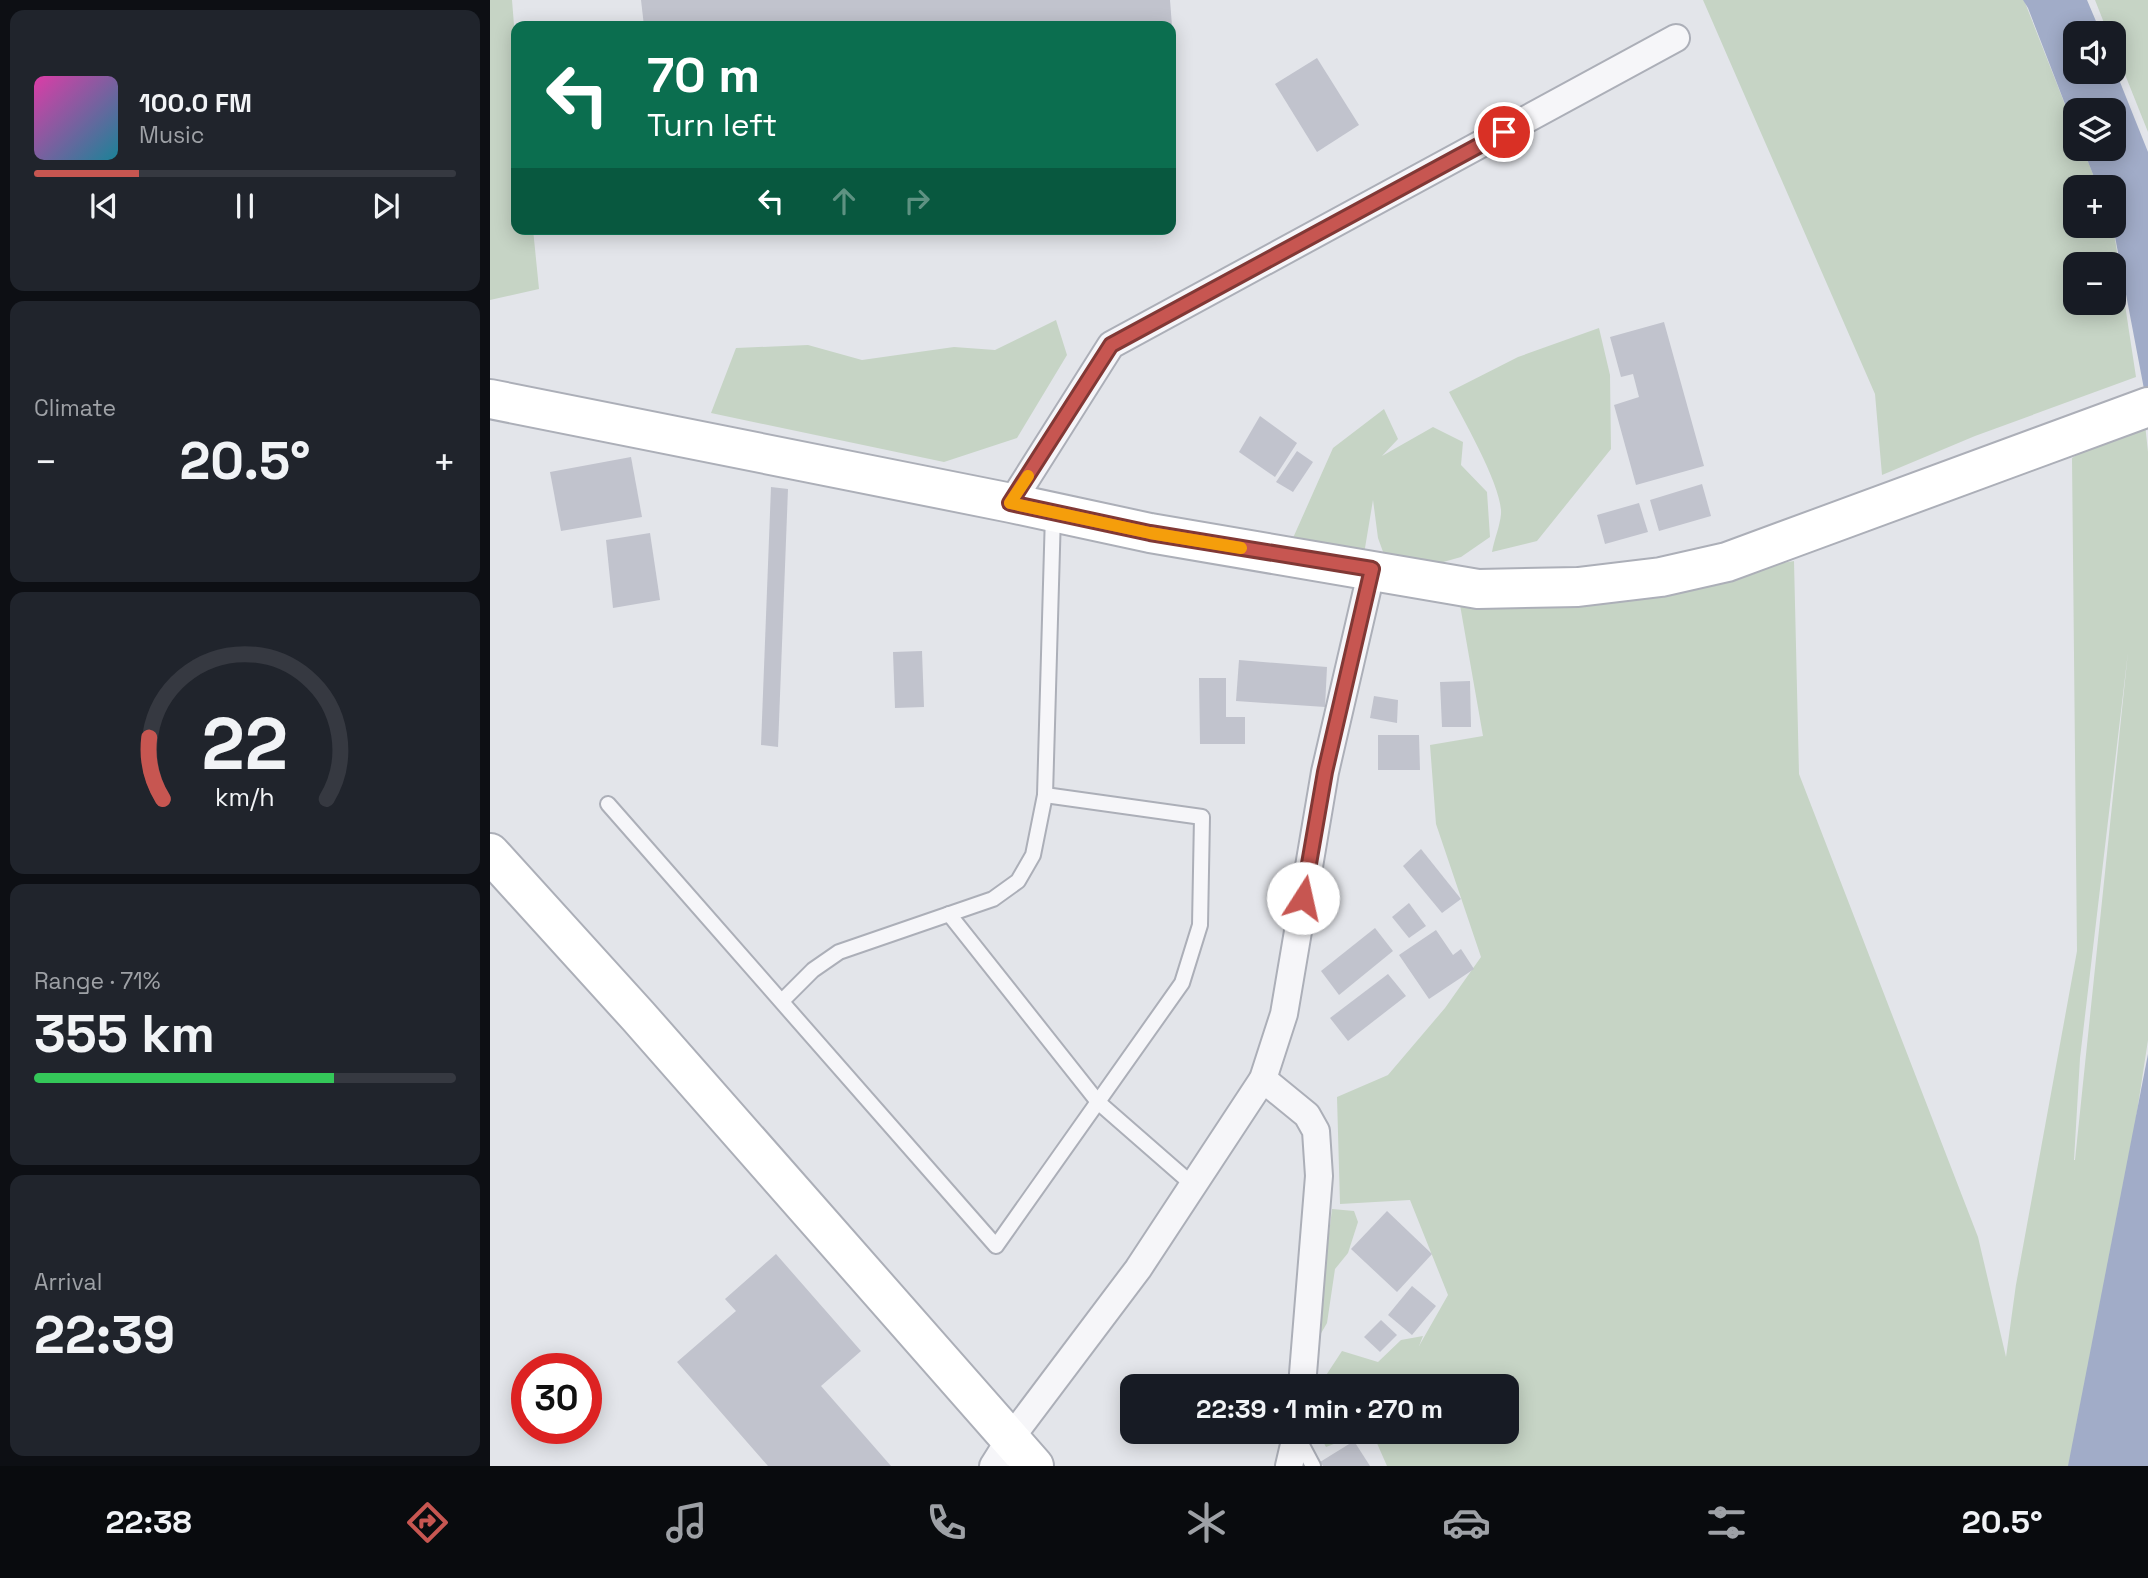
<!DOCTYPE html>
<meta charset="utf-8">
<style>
:root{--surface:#171b24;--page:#20242c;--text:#f1f3f6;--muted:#9ea1a6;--line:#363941;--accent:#c75651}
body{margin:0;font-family:"Space Grotesk",sans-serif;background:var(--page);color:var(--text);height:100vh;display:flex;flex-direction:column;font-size:26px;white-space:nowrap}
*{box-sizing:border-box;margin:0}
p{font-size:23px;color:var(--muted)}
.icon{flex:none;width:38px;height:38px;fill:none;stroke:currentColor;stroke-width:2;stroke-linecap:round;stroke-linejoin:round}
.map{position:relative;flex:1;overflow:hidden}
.sheet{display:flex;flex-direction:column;gap:10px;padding:10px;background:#0d0f14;width:490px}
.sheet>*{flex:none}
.top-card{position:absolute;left:21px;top:21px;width:665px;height:214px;border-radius:14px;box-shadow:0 4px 18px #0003;background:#0b6e4f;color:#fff;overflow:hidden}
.controls{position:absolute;left:1573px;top:21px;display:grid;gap:14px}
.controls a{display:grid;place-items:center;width:63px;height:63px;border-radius:14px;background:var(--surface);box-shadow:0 4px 18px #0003;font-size:35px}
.speed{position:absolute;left:21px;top:1353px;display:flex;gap:14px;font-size:35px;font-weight:700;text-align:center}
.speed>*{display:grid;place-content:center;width:91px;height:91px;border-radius:50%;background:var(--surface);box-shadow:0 4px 18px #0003;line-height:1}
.speed .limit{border:10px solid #d22;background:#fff;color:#111}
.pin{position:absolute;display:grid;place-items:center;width:60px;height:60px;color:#fff;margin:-30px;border:4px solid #fff;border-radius:50%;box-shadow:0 2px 7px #0007}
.me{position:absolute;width:77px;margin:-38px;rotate:10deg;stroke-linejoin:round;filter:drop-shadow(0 0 5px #0008)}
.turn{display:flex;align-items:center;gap:24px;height:147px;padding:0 21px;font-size:32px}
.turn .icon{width:91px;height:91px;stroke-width:2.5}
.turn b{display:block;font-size:49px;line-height:60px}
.lanes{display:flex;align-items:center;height:66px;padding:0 21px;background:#0003;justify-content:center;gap:35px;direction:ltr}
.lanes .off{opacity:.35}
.big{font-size:52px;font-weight:700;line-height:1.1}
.sheet .tile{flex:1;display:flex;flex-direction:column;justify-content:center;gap:10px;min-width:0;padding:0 24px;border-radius:14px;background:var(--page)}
.sheet .dial{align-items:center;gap:0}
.dial svg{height:182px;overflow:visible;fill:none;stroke:var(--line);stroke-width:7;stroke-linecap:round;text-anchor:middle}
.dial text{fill:var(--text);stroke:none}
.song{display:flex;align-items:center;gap:21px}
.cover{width:84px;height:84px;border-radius:10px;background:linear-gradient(135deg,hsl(320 70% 55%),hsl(190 70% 35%))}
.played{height:7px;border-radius:4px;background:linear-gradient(90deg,var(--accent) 25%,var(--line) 25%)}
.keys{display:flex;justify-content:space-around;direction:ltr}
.heat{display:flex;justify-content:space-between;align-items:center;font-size:38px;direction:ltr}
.charge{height:10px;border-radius:5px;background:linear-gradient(90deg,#34c759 71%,var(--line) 0)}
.trip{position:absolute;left:630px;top:1374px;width:399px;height:70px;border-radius:14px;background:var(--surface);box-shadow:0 4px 18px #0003;font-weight:700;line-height:70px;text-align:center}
.menu{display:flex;height:112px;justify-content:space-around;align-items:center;background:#090b0e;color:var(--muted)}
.menu .icon{width:49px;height:49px}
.menu .active{color:var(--accent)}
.menu b{font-size:32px;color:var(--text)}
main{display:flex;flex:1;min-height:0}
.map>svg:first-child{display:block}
.green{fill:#c6d4c5;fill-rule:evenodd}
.water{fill:#a1acc8}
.building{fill:#c1c3cd}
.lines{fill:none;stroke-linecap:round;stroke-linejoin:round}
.lane-casing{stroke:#acafb8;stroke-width:18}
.street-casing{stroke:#acafb8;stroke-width:30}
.secondary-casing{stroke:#acafb8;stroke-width:42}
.lane{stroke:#f6f6f9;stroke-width:14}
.street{stroke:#f6f6f9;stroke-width:26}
.secondary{stroke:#fff;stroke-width:38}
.route-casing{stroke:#813835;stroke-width:18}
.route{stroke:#c75651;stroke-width:12}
.slow{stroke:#f59e0b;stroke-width:12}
</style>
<main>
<section class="sheet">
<div class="tile">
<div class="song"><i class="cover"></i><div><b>100.0 FM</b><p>Music</p></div></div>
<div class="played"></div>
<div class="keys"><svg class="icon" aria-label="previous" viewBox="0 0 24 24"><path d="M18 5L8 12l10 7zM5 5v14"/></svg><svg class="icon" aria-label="pause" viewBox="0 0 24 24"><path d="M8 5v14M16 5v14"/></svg><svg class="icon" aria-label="next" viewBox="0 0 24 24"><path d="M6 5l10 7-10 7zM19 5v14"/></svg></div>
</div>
<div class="tile"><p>Climate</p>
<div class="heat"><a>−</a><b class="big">20.5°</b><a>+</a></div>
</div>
<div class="tile dial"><svg viewBox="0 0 100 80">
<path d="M14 69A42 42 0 1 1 86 69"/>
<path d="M14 69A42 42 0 0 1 8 42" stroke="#c75651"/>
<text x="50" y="56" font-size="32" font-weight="700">22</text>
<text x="50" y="72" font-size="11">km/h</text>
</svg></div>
<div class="tile"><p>Range · 71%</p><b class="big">355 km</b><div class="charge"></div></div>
<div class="tile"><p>Arrival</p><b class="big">22:39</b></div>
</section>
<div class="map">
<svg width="1658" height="1466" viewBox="0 0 1658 1466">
<rect width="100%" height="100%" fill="#e3e5ea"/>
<g class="green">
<path d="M 0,0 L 22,0 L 26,50 L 26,229 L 43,229 L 49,289 L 0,300 Z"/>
<path d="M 1213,0 L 1534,0 L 1585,130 L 1586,149 L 1593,149 L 1608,187 L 1586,187 L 1586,226 L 1623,226 L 1646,377 L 1485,436 L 1392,475 L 1385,394 ZM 1586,264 L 1624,264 L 1624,303 L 1586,303 Z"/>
<path d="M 1605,0 L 1658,0 L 1658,132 L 1624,47 L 1624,33 L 1618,33 Z"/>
<path d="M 566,320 L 577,355 L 527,438 L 454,462 L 221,413 L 246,348 L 318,345 L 372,360 L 464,347 L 505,350 Z"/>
<path d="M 1109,328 L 1120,375 L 1121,449 L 1047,541 L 1002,552 C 1004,540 1010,526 1011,514 C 1013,488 972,417 959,392 L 1028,357 Z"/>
<path d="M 894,409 L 908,439 L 892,456 L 943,427 L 973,442 L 971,465 L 997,492 L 1000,537 L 971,557 L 932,568 L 896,560 L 888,538 L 883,500 L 874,554 L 803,538 L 843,448 Z"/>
<path d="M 1658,409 L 1655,424 L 1658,452 L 1658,1040 L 1643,1138 L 1581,1466 L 897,1466 L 882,1432 L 1017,1432 L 1017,1386 L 858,1386 L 860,1382 L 848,1386 L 829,1386 L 852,1351 L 888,1362 L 911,1340 L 933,1336 L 929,1346 L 958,1295 L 920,1200 L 850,1204 L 847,1097 L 898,1075 L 955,1008 L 991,957 L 946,824 L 940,745 L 993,736 L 970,605 L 1034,609 L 1304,561 L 1309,774 L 1488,1237 L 1516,1357 L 1532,1241 L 1526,1285 L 1587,951 L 1582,458 ZM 1638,652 L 1585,1160 L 1584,1160 L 1590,1058 Z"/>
<path d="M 842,1209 L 864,1211 L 868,1222 L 858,1253 L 845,1269 L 837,1323 L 826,1342 Z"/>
<path d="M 828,1432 L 875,1432 L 836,1447 Z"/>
</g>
<g class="water">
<path d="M 1533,0 L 1597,0 L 1611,33 L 1586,33 L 1586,72 L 1624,72 L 1624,67 L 1658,152 L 1658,431 L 1654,389 L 1623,226 L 1624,187 L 1608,187 L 1593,149 L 1624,149 L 1624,110 L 1586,110 L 1585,130 L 1538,8 Z"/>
<path d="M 1658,1054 L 1658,1466 L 1578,1466 Z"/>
</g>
<g class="building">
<path d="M 151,0 L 680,0 L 682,26 L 154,26 Z"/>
<path d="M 681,33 L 683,33 L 684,53 L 681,54 Z"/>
<path d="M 827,58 L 869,125 L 827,152 L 785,84 Z"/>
<path d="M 1174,322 L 1214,466 L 1146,485 L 1124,405 L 1149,397 L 1143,374 L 1131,377 L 1120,337 Z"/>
<path d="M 770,416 L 807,443 L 785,477 L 749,452 Z"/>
<path d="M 807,451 L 823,462 L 803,492 L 786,482 Z"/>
<path d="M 141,457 L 152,517 L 71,531 L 60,472 Z"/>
<path d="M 1212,484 L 1221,516 L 1169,531 L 1160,500 Z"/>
<path d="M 281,487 L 298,489 L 288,747 L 271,745 Z"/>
<path d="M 1149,503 L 1158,532 L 1115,544 L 1107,515 Z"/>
<path d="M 160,533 L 170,600 L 123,608 L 116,540 Z"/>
<path d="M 432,651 L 434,707 L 405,708 L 403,652 Z"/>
<path d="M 749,660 L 837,667 L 835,707 L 746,701 Z"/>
<path d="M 709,678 L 736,678 L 736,717 L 755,717 L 755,744 L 710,744 Z"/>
<path d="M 980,681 L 981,727 L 952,727 L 950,682 Z"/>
<path d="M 884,696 L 908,700 L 907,723 L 880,718 Z"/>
<path d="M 888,735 L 929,735 L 930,770 L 888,770 Z"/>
<path d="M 931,849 L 971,899 L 952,913 L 913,866 Z"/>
<path d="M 919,903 L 936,926 L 919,938 L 902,917 Z"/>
<path d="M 885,928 L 903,951 L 849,995 L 831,971 Z"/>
<path d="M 946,930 L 963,955 L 971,949 L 984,969 L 939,999 L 909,955 Z"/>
<path d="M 898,974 L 916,996 L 858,1041 L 840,1018 Z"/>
<path d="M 897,1211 L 942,1254 L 907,1292 L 861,1249 Z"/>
<path d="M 286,1254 L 371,1351 L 331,1386 L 401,1466 L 278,1466 L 187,1362 L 246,1311 L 235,1299 Z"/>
<path d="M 922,1286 L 946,1306 L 922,1335 L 898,1315 Z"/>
<path d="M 891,1320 L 907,1335 L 890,1352 L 874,1337 Z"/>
<path d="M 864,1441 L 880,1466 L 833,1466 L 830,1462 Z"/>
</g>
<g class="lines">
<g class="lane-casing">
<g id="lane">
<path d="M 118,804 L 506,1246 L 692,983 L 710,925 L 712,817 L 555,795"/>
<path d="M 459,914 L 608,1102 L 703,1185"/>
<path d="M 292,1001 L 323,970 L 349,952 L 503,899 L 528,881 L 543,855 L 555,795 L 563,514"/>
<path d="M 807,1436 L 823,1466"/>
</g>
</g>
<g class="street-casing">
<g id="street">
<path d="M 521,503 L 621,345 L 1186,38"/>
<path d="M 773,1079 L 817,1115 L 826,1131 L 829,1176 L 812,1386"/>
<path d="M 503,1466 L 520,1439 L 648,1269 L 773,1079 L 794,1014 L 835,772 L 882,569"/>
<path d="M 799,1466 L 807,1432"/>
</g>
</g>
<g class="secondary-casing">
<g id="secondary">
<path d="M 0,399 L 521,503 L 660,533 L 988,589 L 1088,587 L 1171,577 L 1237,562 L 1658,407"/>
<path d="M 0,853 L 148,1016 L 544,1466"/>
</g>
</g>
<use href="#lane" class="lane"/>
<use href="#street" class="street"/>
<use href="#secondary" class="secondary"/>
</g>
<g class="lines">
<g class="route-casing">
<path id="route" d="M 813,898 L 835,772 L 882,569 L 660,533 L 520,503 L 621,345 L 1014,132"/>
</g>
<use href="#route" class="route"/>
<path class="slow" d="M 538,476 L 520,503 L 660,533 L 751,548"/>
</g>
</svg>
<div class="controls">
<a><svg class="icon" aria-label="sound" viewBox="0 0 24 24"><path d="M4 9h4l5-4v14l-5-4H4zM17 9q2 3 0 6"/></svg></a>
<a><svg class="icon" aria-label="layers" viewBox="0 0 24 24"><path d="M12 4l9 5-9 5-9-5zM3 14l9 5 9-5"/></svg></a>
<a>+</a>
<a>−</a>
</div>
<div class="speed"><div class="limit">30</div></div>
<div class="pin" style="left:1014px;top:132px;background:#d93025"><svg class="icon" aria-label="arrive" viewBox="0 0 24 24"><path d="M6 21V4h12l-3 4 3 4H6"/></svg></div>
<svg class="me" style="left:813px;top:898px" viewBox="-20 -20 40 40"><circle r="19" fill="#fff"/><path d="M0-13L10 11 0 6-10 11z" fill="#c75651"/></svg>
<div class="trip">22:39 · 1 min · 270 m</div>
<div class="top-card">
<div class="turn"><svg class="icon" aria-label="left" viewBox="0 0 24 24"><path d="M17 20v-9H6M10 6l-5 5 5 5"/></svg><div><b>70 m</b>Turn left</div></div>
<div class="lanes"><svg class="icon" aria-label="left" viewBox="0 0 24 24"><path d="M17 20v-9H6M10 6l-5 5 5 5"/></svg><svg class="icon off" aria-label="ahead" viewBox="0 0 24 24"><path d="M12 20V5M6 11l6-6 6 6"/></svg><svg class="icon off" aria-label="right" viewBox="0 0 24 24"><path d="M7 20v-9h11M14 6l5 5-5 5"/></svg></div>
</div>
</div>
</main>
<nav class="menu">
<b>22:38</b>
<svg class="icon active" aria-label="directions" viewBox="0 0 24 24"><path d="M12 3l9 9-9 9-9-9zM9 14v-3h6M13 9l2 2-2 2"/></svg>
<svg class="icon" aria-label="music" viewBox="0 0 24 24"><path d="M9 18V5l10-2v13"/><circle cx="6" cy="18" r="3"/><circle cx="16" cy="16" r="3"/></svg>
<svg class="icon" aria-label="phone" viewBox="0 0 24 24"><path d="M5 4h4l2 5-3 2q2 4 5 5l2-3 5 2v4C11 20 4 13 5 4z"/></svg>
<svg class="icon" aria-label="climate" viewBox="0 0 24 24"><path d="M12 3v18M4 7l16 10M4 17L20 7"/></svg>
<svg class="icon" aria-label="car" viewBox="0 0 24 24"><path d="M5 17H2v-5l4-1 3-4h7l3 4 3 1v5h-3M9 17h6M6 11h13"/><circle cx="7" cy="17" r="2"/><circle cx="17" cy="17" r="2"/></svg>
<svg class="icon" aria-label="filters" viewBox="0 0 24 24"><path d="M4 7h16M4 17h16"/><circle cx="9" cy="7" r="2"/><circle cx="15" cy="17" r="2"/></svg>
<b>20.5°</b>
</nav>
